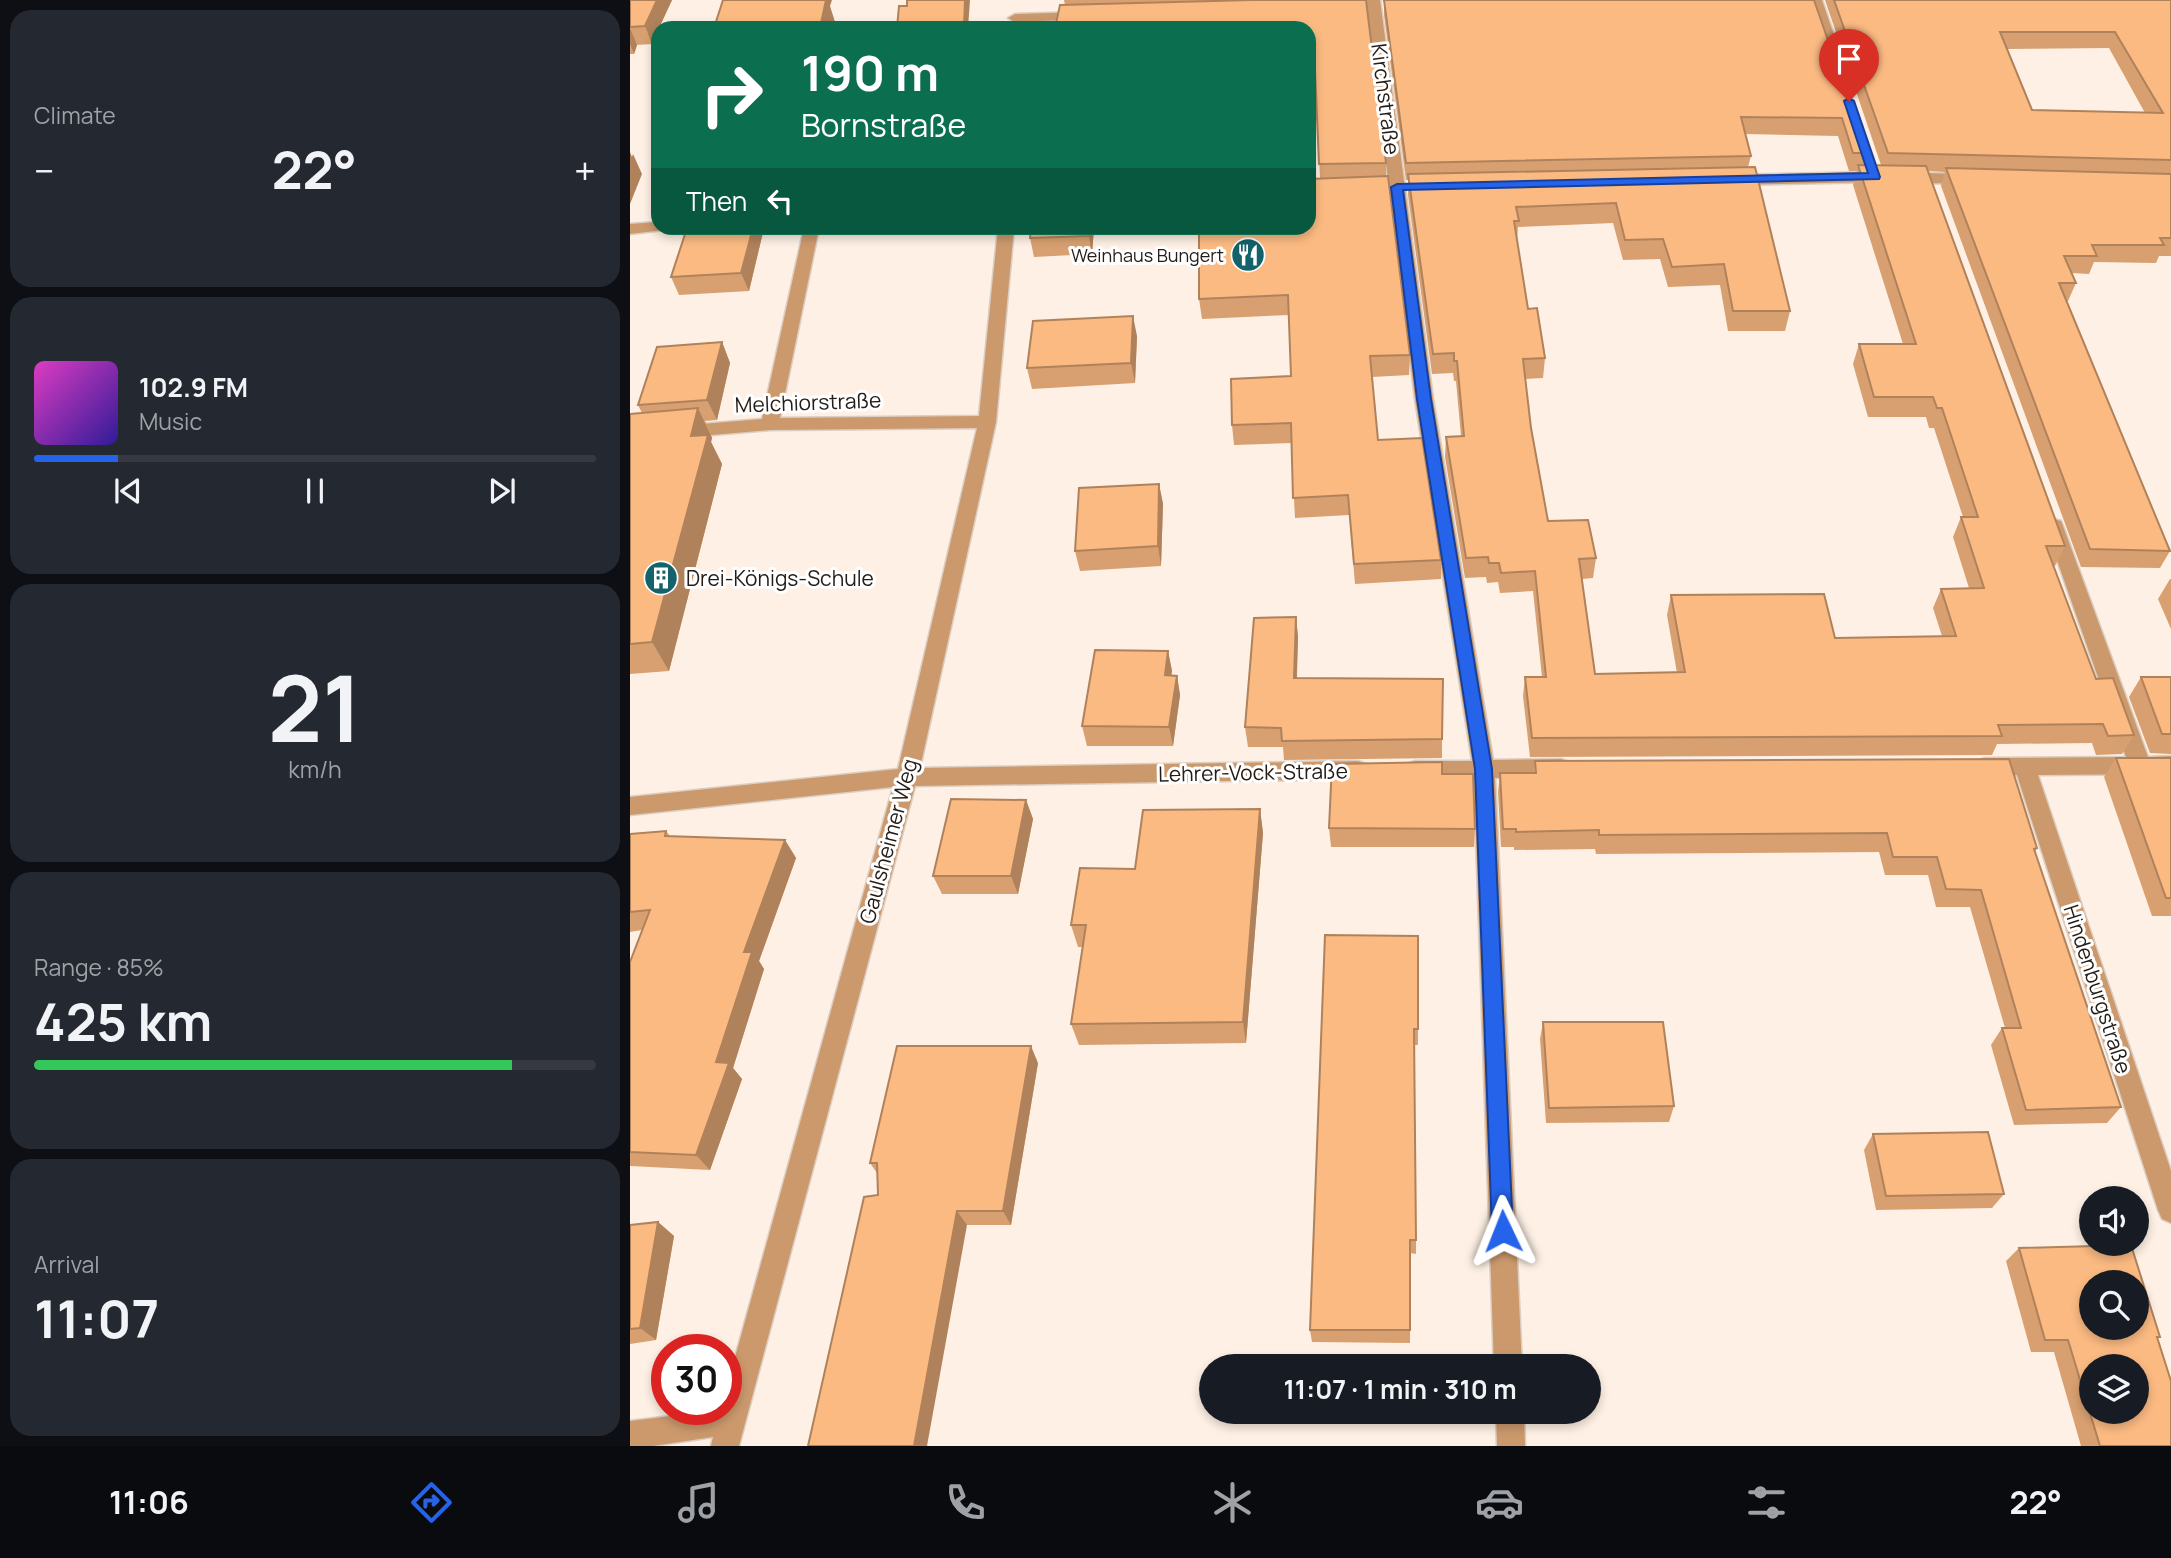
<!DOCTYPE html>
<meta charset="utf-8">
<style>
:root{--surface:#171b24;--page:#242831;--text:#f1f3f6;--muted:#9ea1a6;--line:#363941;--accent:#2563eb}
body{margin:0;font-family:Manrope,sans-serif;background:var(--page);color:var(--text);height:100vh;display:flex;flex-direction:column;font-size:26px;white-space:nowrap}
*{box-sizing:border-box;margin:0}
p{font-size:23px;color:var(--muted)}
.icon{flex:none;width:38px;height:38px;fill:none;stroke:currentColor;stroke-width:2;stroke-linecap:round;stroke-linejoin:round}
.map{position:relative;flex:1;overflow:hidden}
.side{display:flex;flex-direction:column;gap:10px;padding:10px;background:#0d0f14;width:630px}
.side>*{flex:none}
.top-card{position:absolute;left:21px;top:21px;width:665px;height:214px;border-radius:21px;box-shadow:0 4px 10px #0003;background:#0b6e4f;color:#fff;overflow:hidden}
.controls{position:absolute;left:1449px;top:1186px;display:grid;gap:14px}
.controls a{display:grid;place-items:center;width:70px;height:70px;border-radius:50%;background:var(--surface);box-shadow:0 4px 10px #0003;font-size:35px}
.speed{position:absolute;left:21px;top:1334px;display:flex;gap:14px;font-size:35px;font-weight:700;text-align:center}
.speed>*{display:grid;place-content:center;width:91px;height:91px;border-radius:50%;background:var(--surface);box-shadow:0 4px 10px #0003;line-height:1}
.speed .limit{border:10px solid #d22;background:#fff;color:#111}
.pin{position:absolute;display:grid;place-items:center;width:60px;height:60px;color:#fff;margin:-72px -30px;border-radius:50% 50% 50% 0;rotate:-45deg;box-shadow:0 0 7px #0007}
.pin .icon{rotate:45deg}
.me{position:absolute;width:77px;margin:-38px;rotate:358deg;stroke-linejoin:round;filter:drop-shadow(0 0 5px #0008)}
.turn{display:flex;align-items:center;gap:24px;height:147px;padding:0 35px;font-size:32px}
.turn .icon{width:91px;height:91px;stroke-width:2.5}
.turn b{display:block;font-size:49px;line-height:60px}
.then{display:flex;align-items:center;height:66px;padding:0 35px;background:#0003;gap:14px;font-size:26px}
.big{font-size:52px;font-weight:700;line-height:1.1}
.side .card{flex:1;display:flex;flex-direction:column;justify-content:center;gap:10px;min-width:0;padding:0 24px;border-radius:21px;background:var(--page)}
.side .dial{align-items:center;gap:0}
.dial b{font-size:91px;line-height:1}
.song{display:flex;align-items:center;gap:21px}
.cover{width:84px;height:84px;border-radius:10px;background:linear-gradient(135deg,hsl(310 70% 55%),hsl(250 70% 35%))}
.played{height:7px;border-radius:4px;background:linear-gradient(90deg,var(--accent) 15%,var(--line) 15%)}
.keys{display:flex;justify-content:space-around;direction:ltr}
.heat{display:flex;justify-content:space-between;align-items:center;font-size:38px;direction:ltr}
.charge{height:10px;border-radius:5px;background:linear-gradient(90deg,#34c759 85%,var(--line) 0)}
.trip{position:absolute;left:569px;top:1354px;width:402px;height:70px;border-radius:35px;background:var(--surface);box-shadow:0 4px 10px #0003;font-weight:700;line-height:70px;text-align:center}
.tab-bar{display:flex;height:112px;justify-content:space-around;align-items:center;background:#090b0e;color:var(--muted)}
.tab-bar .icon{width:49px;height:49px}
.tab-bar .current{color:var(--accent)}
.tab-bar b{font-size:32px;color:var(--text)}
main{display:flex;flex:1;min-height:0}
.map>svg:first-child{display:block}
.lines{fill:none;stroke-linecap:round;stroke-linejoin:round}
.street-casing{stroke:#dbcec3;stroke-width:3}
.street{fill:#cc996d;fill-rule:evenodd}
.wall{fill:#d8a070;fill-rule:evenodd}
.shaded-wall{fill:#b0825b}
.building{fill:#fbba82;stroke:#b0825b;stroke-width:2;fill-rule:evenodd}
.route{fill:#2563eb;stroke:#184099;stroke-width:2}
.labels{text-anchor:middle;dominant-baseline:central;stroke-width:6;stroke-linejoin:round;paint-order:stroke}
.far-poi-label{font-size:18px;fill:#231c17;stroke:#fff;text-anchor:end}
.street-label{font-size:21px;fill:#231c17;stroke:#fff}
.poi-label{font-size:21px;fill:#231c17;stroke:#fff;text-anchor:start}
</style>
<main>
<section class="side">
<div class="card"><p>Climate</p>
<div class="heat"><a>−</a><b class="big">22°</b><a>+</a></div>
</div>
<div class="card">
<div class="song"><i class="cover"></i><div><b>102.9 FM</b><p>Music</p></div></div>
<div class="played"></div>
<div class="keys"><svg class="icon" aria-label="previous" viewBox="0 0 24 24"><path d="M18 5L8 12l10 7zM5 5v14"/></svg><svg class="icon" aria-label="pause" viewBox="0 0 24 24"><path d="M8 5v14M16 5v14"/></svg><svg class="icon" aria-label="next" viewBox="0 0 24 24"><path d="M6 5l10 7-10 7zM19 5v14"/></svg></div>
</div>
<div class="card dial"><b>21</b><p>km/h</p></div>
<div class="card"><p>Range · 85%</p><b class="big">425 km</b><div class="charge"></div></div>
<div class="card"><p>Arrival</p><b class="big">11:07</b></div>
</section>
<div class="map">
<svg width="1541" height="1446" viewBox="0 0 1541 1446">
<rect width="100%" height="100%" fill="#fef0e4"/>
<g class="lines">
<g class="street-casing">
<g id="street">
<path d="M 736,0 L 750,0 L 803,399 L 863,760 L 931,759 L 939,762 L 942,768 L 939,774 L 931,777 L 865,778 L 892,1367 L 864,1367 L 844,778 L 785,779 L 777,776 L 774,770 L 777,764 L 785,761 L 842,761 L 785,399 Z"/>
<path d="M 1178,0 L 1192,0 L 1224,94 L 1222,97 L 1217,98 L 1210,94 Z"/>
<path d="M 453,12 L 460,16 L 458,19 L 385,22 L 378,18 L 385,14 Z"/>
<path d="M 1245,172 L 1339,174 L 1347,179 L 1339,184 L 1245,182 L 1099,185 L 1091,180 L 1099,175 Z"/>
<path d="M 28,222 L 28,228 L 35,228 L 34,230 L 0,234 L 0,224 Z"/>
<path d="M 174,228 L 189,228 L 150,418 L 349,416 L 368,228 L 384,228 L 366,422 L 290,768 L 728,761 L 736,764 L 739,770 L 736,776 L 728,779 L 285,786 L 109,1446 L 81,1446 L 83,1437 L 23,1446 L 0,1446 L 0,1421 L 96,1409 L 96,1390 L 263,787 L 0,815 L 0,797 L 268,769 L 347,428 L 140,430 L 0,442 L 0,430 L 132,419 Z"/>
<path d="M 1424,519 L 1431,521 L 1433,526 L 1518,757 L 1541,756 L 1541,774 L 1408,775 L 1541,1171 L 1541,1223 L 1532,1219 L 1528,1210 L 1387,775 L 1355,776 L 1347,773 L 1344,767 L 1347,761 L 1355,758 L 1496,757 L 1415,526 L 1417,521 Z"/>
<path d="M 866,1412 L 894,1412 L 895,1446 L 867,1446 Z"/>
</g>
</g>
<use href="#street" class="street"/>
</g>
<g class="wall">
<path d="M 0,0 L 42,0 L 29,28 L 28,28 L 28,31 L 22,44 L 7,45 L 4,54 L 0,54 Z"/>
<path d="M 434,0 L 736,0 L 756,163 L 756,176 L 780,355 L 779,375 L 742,377 L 748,440 L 811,560 L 811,579 L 725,584 L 719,515 L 665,518 L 661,443 L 604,445 L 602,425 L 661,376 L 659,315 L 572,319 L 569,299 L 690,178 L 686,88 L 679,89 L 679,28 L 435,5 Z"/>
<path d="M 752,0 L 1185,0 L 1237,153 L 1234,165 L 1251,165 L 1195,0 L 1541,0 L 1541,256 L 1529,256 L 1526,263 L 1464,262 L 1459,274 L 1441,273 L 1446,283 L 1438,301 L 1436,301 L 1540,551 L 1530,568 L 1451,567 L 1311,186 L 1315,172 L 1298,171 L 1435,546 L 1425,566 L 1423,566 L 1466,679 L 1504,735 L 1492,754 L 1466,755 L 1462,743 L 1367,744 L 1362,755 L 900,757 L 893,696 L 895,677 L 912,677 L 903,591 L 870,593 L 868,582 L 857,583 L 856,577 L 835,578 L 815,457 L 816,437 L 831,436 L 826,381 L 824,381 L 823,373 L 802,374 L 778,195 L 778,180 L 776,180 L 754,15 L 754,1 ZM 1479,48 L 1515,113 L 1402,110 L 1377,49 ZM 1115,134 L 1208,136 L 1219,171 L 1227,171 L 1223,185 L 1273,344 L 1229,344 L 1223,364 L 1238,417 L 1296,417 L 1299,428 L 1304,428 L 1333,517 L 1331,517 L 1323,537 L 1339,588 L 1311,589 L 1303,608 L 1312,636 L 1205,638 L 1041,595 L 1037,615 L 1047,673 L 965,674 L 952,579 L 963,578 L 966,558 L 918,521 L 901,428 L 895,379 L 913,378 L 915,358 L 898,309 L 887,241 L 888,227 L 983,223 L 993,260 L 1030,259 L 1038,287 L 1090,285 L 1098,331 L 1155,331 L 1160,311 L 1118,167 L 1121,156 Z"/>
<path d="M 57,228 L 134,228 L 119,291 L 49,295 L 41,277 Z"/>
<path d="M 464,228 L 462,254 L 404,257 L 400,238 Z"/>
<path d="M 507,336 L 505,383 L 402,389 L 397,368 Z"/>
<path d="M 92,342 L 100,363 L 87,420 L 75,421 L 82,438 L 81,442 L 92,464 L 39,671 L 0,674 L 0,414 L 12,413 L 8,405 Z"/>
<path d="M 529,484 L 533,504 L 531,566 L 450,571 L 445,551 Z"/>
<path d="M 1540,579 L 1541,579 L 1541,629 L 1528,599 Z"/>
<path d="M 666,617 L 668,637 L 667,678 L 812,739 L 812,758 L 654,760 L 653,747 L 618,747 L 615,727 Z"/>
<path d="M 538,651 L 542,671 L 541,675 L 547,676 L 550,695 L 543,746 L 457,746 L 452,726 Z"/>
<path d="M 1511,677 L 1541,677 L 1541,754 L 1520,753 L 1499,697 Z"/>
<path d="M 1486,758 L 1541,758 L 1541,916 L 1522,916 L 1474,777 Z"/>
<path d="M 905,761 L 1407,848 L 1405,852 L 1491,1107 L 1477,1123 L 1384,1125 L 1361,1045 L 1372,1028 L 1375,1028 L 1340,907 L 1306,907 L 1298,875 L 1255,875 L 1249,852 L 966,854 L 965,849 L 884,850 L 884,847 L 871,847 L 868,792 L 870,773 L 903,773 Z"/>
<path d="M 396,800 L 403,819 L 388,894 L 312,894 L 303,876 Z"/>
<path d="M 630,809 L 633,833 L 616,1043 L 449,1045 L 441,1024 L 453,947 L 448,947 L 441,925 L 505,869 Z"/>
<path d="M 699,828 L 845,829 L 844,847 L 701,847 Z"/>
<path d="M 36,831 L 40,836 L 155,840 L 166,858 L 129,961 L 134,969 L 103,1068 L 112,1079 L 80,1170 L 0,1166 L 0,962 L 12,930 L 0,932 L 0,834 Z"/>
<path d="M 788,936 L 788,1045 L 784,1045 L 786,1240 L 786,1254 L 780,1253 L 780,1343 L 682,1342 L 680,1330 Z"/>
<path d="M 913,1022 L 1044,1106 L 1039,1122 L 916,1123 L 910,1039 Z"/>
<path d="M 408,1063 L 381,1225 L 337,1225 L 248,1195 L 247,1173 L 240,1163 Z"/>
<path d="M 1243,1134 L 1374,1194 L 1362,1208 L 1246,1210 L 1234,1150 Z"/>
<path d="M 28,1222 L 44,1236 L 26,1340 L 0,1344 L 0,1225 Z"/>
<path d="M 1389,1248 L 1530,1337 L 1527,1339 L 1541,1446 L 1451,1446 L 1424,1352 L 1401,1352 L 1376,1261 Z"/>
</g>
<g class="shaded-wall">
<path d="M 27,0 L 42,0 L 29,28 L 28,28 L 28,31 L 22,44 L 15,26 Z"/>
<path d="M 188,0 L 202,0 L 200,6 L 206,25 L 205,28 L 190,28 Z"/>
<path d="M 335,0 L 340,0 L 338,28 L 334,28 L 334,26 Z"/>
<path d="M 0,28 L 7,45 L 4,54 L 0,44 Z"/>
<path d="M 0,152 L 2,157 L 3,154 L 12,174 L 0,204 Z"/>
<path d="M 123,228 L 134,228 L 119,291 L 111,273 Z"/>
<path d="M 459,228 L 464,228 L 462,254 L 459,236 Z"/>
<path d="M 503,316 L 507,336 L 505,383 L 501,363 Z"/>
<path d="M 92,342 L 100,363 L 87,420 L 77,400 Z"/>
<path d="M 68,408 L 82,438 L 81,442 L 92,464 L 39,671 L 22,642 L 61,436 Z"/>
<path d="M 529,484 L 533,504 L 531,566 L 528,546 Z"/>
<path d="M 666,617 L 668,637 L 666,697 L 664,678 Z"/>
<path d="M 538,651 L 542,671 L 538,695 L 535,675 Z"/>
<path d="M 547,676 L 550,695 L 543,746 L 539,727 Z"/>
<path d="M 396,800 L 403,819 L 388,894 L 381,876 Z"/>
<path d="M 630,809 L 633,833 L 616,1043 L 613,1022 Z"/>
<path d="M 155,840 L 166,858 L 129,961 L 134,969 L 103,1068 L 112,1079 L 80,1170 L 66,1155 L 86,1062 L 114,952 Z"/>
<path d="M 401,1046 L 408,1063 L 381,1225 L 373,1211 Z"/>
<path d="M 327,1211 L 337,1225 L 297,1446 L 284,1446 Z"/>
<path d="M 28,1222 L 44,1236 L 26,1340 L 10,1328 Z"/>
</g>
<g class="building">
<path d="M 0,0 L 27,0 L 15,26 L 0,27 Z"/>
<path d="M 93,0 L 196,0 L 190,28 L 84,28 Z"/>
<path d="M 277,0 L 335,0 L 334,26 L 330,26 L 330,28 L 267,28 L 269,6 L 277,6 Z"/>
<path d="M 622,0 L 736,0 L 756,163 L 689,164 L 685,70 L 679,70 L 679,28 L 425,28 L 430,5 Z"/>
<path d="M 754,0 L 1184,0 L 1237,153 L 1223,153 L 1212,118 L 1111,117 L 1121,156 L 776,163 Z"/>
<path d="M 1204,0 L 1541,0 L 1541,160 L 1258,153 ZM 1370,32 L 1485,32 L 1533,113 L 1402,110 Z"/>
<path d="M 1228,165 L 1296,166 L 1435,546 L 1416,546 L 1466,679 L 1483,678 L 1504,735 L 1478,736 L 1473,724 L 1368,725 L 1372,736 L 902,738 L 895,677 L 916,677 L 905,571 L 871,573 L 869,563 L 859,563 L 858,557 L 836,558 L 816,437 L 834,436 L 827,361 L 824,361 L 824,353 L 803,354 L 778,174 L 1125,167 L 1160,311 L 1103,311 L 1094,264 L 1042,267 L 1033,239 L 995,240 L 986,203 L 886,207 L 889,221 L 884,221 L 898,309 L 907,308 L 915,358 L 893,359 L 901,428 L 918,521 L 958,520 L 966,558 L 949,559 L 965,674 L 1055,672 L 1041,595 L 1194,594 L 1205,638 L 1326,636 L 1311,589 L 1354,588 L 1331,517 L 1348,517 L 1312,408 L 1307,408 L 1303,397 L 1244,397 L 1229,344 L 1286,344 Z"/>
<path d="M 1316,168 L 1541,174 L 1541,238 L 1530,238 L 1534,245 L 1462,245 L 1467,256 L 1434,256 L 1446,283 L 1429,283 L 1540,551 L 1460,549 Z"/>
<path d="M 758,176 L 780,355 L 740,356 L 748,440 L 792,438 L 811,560 L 724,564 L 718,495 L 663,498 L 661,423 L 602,425 L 601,379 L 661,376 L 658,295 L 569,299 L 569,228 L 679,228 L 679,179 Z"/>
<path d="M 57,228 L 123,228 L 111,273 L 41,277 Z"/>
<path d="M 401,228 L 459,228 L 459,236 L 400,238 Z"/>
<path d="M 503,316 L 501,363 L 397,368 L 403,321 Z"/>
<path d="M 92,342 L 77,400 L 8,405 L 27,347 Z"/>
<path d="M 68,408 L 61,436 L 78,435 L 22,642 L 0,644 L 0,414 Z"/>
<path d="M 529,484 L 528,546 L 445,551 L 449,488 Z"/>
<path d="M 666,617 L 664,678 L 813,679 L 812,739 L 652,741 L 651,728 L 615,727 L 624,618 Z"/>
<path d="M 465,650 L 538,651 L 535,675 L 547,676 L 539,727 L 452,726 Z"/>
<path d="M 1511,677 L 1541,677 L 1541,734 L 1532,734 Z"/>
<path d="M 1486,758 L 1541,758 L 1541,898 L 1536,898 Z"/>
<path d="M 1379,759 L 1407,848 L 1404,849 L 1491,1107 L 1396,1110 L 1372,1028 L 1391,1028 L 1351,890 L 1316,889 L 1307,857 L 1263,857 L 1257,833 L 969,835 L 969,830 L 886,832 L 886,829 L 873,829 L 870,773 L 906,773 L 905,761 Z"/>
<path d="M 812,762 L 812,774 L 843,774 L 845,829 L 699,828 L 702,764 Z"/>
<path d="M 321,799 L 396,800 L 381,876 L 303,876 Z"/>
<path d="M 630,809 L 613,1022 L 441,1024 L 456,925 L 441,925 L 450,868 L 505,869 L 513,810 Z"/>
<path d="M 36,831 L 35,836 L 155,840 L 114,952 L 122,952 L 86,1062 L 99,1063 L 66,1155 L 0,1152 L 0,962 L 20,910 L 0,912 L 0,834 Z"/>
<path d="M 695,935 L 788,936 L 788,1029 L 784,1029 L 786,1240 L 780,1240 L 780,1330 L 680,1330 Z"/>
<path d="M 913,1022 L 1033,1022 L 1044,1106 L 919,1108 Z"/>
<path d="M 267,1046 L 401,1046 L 373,1211 L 327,1211 L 284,1446 L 178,1446 L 234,1197 L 248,1195 L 247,1163 L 240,1163 Z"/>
<path d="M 1358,1132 L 1374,1194 L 1256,1196 L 1243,1134 Z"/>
<path d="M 28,1222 L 10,1328 L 0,1329 L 0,1225 Z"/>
<path d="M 1501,1245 L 1530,1337 L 1527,1337 L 1541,1381 L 1541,1446 L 1470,1446 L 1438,1340 L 1415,1340 L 1389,1248 ZM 1461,1283 L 1507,1283 L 1507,1328 L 1461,1328 ZM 1461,1367 L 1507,1367 L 1507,1412 L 1461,1412 Z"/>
</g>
<path class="route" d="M 1219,98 L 1224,101 L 1250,177 L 1249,179 L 773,190 L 801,399 L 862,769 L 883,1231 L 880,1238 L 873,1241 L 865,1238 L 862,1231 L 845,769 L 787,399 L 761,187 L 767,184 L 1238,173 L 1214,101 Z"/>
<defs>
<g id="restaurant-disc" transform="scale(1.75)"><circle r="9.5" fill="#15636a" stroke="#fff"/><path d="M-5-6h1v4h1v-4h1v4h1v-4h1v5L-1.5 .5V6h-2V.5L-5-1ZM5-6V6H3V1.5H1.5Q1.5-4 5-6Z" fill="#fff"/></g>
<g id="building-disc" transform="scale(1.75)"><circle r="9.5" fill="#15636a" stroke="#fff"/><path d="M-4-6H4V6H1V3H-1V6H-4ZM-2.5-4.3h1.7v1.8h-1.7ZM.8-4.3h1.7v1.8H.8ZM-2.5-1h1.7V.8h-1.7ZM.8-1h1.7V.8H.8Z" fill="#fff"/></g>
</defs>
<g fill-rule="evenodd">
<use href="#restaurant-disc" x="618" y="255"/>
<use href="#building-disc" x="31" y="578"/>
</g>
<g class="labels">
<g class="far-poi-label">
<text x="594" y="255">Weinhaus Bungert</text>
</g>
<g class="street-label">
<text transform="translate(756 99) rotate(83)">Kirchstraße</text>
<text transform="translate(178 402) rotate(-2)">Melchiorstraße</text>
<text transform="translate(623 772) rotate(-1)">Lehrer-Vock-Straße</text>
<text transform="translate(258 841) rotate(-75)">Gaulsheimer Weg</text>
<text transform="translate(1468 989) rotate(72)">Hindenburgstraße</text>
</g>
<g class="poi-label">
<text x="56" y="578">Drei-Königs-Schule</text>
</g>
</g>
</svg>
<div class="controls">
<a><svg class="icon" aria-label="sound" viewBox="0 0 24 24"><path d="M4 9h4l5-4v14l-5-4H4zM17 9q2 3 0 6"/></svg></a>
<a><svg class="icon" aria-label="search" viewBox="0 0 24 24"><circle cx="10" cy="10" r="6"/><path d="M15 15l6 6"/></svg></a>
<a><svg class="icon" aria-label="layers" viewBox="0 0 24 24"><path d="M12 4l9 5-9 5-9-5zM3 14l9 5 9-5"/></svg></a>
</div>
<div class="speed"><div class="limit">30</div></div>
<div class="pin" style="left:1219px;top:101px;background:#d93025"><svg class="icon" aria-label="arrive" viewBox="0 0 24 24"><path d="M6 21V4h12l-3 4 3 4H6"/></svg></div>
<svg class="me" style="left:873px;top:1231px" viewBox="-20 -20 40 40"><path d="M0-17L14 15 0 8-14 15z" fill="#2563eb" stroke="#fff" stroke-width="4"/></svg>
<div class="trip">11:07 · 1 min · 310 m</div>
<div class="top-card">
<div class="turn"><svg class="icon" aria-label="right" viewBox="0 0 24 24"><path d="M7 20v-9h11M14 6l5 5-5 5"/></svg><div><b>190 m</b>Bornstraße</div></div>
<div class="then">Then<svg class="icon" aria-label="left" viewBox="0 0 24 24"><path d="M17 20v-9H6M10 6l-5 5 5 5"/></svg></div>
</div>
</div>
</main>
<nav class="tab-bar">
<b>11:06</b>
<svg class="icon current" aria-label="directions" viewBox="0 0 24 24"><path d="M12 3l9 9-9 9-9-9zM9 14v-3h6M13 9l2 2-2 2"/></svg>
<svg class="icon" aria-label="music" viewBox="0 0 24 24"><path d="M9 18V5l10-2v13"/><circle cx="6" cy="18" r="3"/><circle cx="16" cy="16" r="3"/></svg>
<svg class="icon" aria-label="phone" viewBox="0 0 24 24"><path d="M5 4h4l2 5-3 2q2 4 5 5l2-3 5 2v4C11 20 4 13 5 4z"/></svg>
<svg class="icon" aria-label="climate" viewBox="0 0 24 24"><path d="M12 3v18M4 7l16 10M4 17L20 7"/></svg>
<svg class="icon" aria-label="car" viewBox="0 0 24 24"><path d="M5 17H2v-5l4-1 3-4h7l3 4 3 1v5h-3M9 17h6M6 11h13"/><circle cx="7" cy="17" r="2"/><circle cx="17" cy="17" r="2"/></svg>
<svg class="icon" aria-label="filters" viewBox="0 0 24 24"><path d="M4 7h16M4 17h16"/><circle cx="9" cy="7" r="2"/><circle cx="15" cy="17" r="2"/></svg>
<b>22°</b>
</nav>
